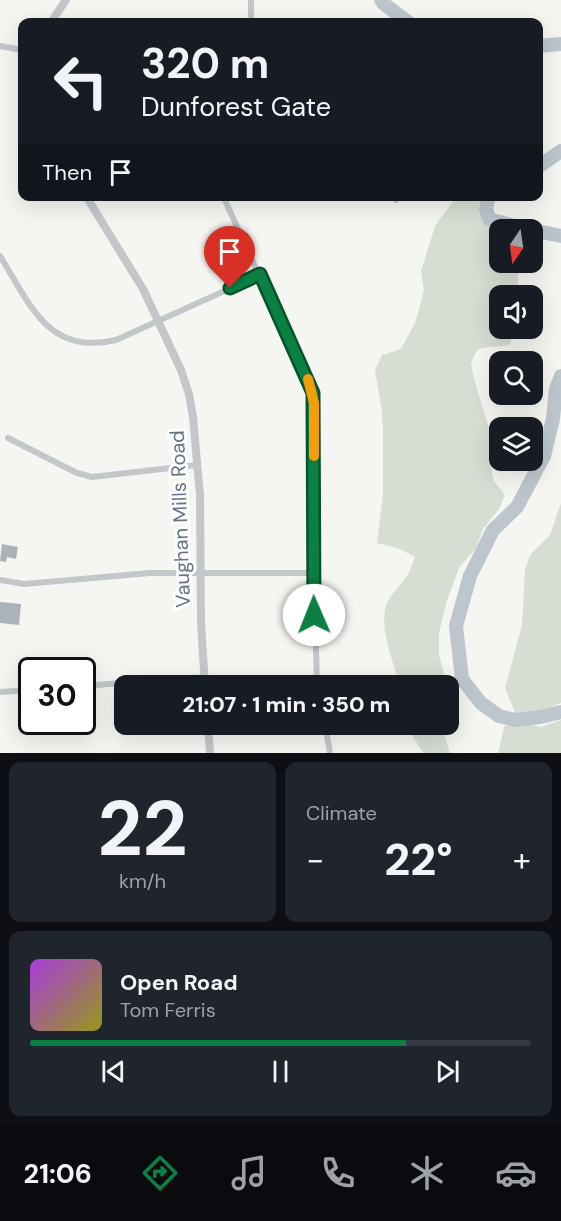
<!DOCTYPE html>
<meta charset="utf-8">
<style>
:root{--surface:#171b24;--page:#20242c;--text:#f1f3f6;--muted:#9ea1a6;--line:#363941;--accent:#0b8043}
body{margin:0;font-family:"DM Sans",sans-serif;background:var(--page);color:var(--text);height:100vh;display:flex;flex-direction:column;font-size:22px;white-space:nowrap}
*{box-sizing:border-box;margin:0}
p{font-size:20px;color:var(--muted)}
.icon{flex:none;width:33px;height:33px;fill:none;stroke:currentColor;stroke-width:2;stroke-linecap:round;stroke-linejoin:round}
.map{position:relative;height:753px;overflow:hidden}
.panel{display:flex;flex-direction:column;gap:9px;padding:9px;background:#0d0f14;flex:1}
.panel>*{flex:none}
.top-card{position:absolute;left:18px;top:18px;width:525px;height:183px;border-radius:12px;box-shadow:0 6px 24px #0002;background:#171b24;color:var(--text);overflow:hidden}
.needle{width:39px;rotate:193deg}
.tools{position:absolute;left:489px;top:219px;display:grid;gap:12px}
.tools a{display:grid;place-items:center;width:54px;height:54px;border-radius:12px;background:var(--surface);box-shadow:0 6px 24px #0002;font-size:30px}
.speed{position:absolute;left:18px;top:657px;display:flex;gap:12px;font-size:30px;font-weight:700;text-align:center}
.speed>*{display:grid;place-content:center;width:78px;height:78px;border-radius:50%;background:var(--surface);box-shadow:0 6px 24px #0002;line-height:1}
.speed .limit{border:3px solid #111;border-radius:9px;background:#fff;color:#111}
.pin{position:absolute;display:grid;place-items:center;width:51px;height:51px;color:#fff;margin:-62px -26px;border-radius:50% 50% 50% 0;rotate:-45deg;box-shadow:0 0 6px #0007}
.pin .icon{rotate:45deg}
.me{position:absolute;width:66px;margin:-33px;rotate:359deg;stroke-linejoin:round;filter:drop-shadow(0 0 4px #0008)}
.turn{display:flex;align-items:center;gap:21px;height:126px;padding:0 24px;font-size:27px}
.turn .icon{width:78px;height:78px;stroke-width:2.5}
.turn b{display:block;font-size:42px;line-height:51px}
.then{display:flex;align-items:center;height:57px;padding:0 24px;background:#0003;gap:12px;font-size:22px}
.big{font-size:45px;font-weight:800;line-height:1.1}
.panel .card{flex:1;display:flex;flex-direction:column;justify-content:center;gap:9px;min-width:0;padding:0 21px;border-radius:12px;background:var(--page)}
.panel .dial{align-items:center;gap:0}
.dial b{font-size:78px;line-height:1}
.song{display:flex;align-items:center;gap:18px}
.cover{width:72px;height:72px;border-radius:9px;background:linear-gradient(135deg,hsl(280 70% 55%),hsl(60 70% 35%))}
.played{height:6px;border-radius:3px;background:linear-gradient(90deg,var(--accent) 75%,var(--line) 75%)}
.keys{display:flex;justify-content:space-around;direction:ltr}
.heat{display:flex;justify-content:space-between;align-items:center;font-size:33px;direction:ltr}
.panel .tiles{flex:1;display:grid;gap:9px;grid-template-columns:1fr 1fr}
.card:last-child{grid-column:span 2}
.trip{position:absolute;left:114px;top:675px;width:345px;height:60px;border-radius:12px;background:var(--surface);box-shadow:0 6px 24px #0002;font-weight:800;line-height:60px;text-align:center}
.dock{display:flex;height:96px;justify-content:space-around;align-items:center;background:#090b0e;color:var(--muted)}
.dock .icon{width:42px;height:42px}
.dock .on{color:var(--accent)}
.dock b{font-size:27px;color:var(--text)}
.map>svg:first-child{display:block}
.green{fill:#d6ddd3}
.lines{fill:none;stroke-linecap:round;stroke-linejoin:round}
.river{stroke:#bcc6cc;stroke-width:14}
.building{fill:#abb2b8}
.minor{stroke:#c3c7ca;stroke-width:6}
.tertiary{stroke:#c3c7ca;stroke-width:8}
.route-casing{stroke:#07532c;stroke-width:15}
.route{stroke:#0b8043;stroke-width:10}
.slow{stroke:#f59e0b;stroke-width:10}
.labels{text-anchor:middle;dominant-baseline:central;stroke-width:6;stroke-linejoin:round;paint-order:stroke}
.street-label{font-size:20px;fill:#647484;stroke:#fff}
</style>
<div class="map">
<svg width="561" height="753" viewBox="0 0 561 753">
<rect width="100%" height="100%" fill="#f5f6f2"/>
<g class="green">
<path d="M 456,197 L 486,197 L 483,200 L 483,212 L 502,229 L 500,230 L 500,262 L 518,263 L 518,295 L 500,296 L 500,328 L 514,329 L 510,345 C 499,348 488,345 477,350 L 471,363 L 474,379 L 489,428 L 492,473 L 494,481 L 505,495 L 499,509 L 483,529 L 476,548 L 459,568 L 447,600 L 439,633 L 439,655 L 447,685 L 399,685 C 394,660 379,632 386,606 C 390,594 401,585 408,574 C 411,569 413,563 415,557 L 400,549 L 377,543 L 383,495 L 383,435 L 382,412 L 375,370 L 382,355 L 401,349 L 415,323 L 424,291 L 421,271 L 435,226 Z"/>
<path d="M 561,503 L 561,703 L 548,708 L 516,715 L 505,688 L 522,625 L 525,570 L 530,555 L 550,535 Z"/>
<path d="M 561,720 L 561,753 L 498,753 L 504,727 L 513,721 L 541,727 Z"/>
<path d="M 406,725 L 441,725 L 450,753 L 423,753 Z"/>
</g>
<g class="lines">
<g class="river">
<path d="M 381,0 L 384,4 L 408,22"/>
<path d="M 538,46 L 561,44"/>
<path d="M 538,167 L 561,151"/>
<path d="M 489,196 L 486,209 L 489,219 L 529,230"/>
<path d="M 532,230 L 561,236"/>
<path d="M 561,376 L 556,389 L 553,419 L 544,456 L 517,507 L 493,530 L 470,576 L 456,626 L 462,679 L 481,703 L 499,716 L 516,720 L 540,717 L 561,712"/>
</g>
</g>
<g class="building">
<path d="M 2,544 L 18,547 L 16,559 L 7,557 L 6,562 L 0,561 Z"/>
<path d="M 0,602 L 21,604 L 19,625 L 0,623 Z"/>
</g>
<g class="lines">
<g class="minor">
<path d="M 251,0 L 251,22"/>
<path d="M 0,46 L 22,50"/>
<path d="M 223,196 L 313,393 L 314,573 L 317,686"/>
<path d="M 394,196 L 396,200"/>
<path d="M 0,256 C 30,304 48,356 116,340 L 260,275"/>
<path d="M 8,438 L 77,473 L 92,477 L 197,465"/>
<path d="M 0,580 L 24,584 L 150,573 L 314,573"/>
<path d="M 82,686 L 205,677"/>
<path d="M 0,692 L 32,690"/>
<path d="M 325,724 L 330,753"/>
</g>
<g class="tertiary">
<path d="M 51,22 L 66,0"/>
<path d="M 86,196 L 143,289 L 181,370 L 189,394 L 193,417 L 200,495 L 201,623 L 205,686"/>
<path d="M 208,724 L 210,753"/>
</g>
</g>
<g class="lines">
<g class="route-casing">
<path id="route" d="M 230,288 L 260,274 L 313,393 L 314,615"/>
</g>
<use href="#route" class="route"/>
<path class="slow" d="M 308,379 L 314,403 L 314,456"/>
</g>
<g class="labels">
<g class="street-label">
<text transform="translate(180 519) rotate(-92)">Vaughan Mills Road</text>
</g>
</g>
</svg>
<div class="tools">
<a><svg class="needle" viewBox="-14 -14 28 28"><path d="M0-13l5 13h-10z" fill="#e53935"/><path d="M0 13l5-13h-10z" fill="#9ea1a6"/></svg></a>
<a><svg class="icon" aria-label="sound" viewBox="0 0 24 24"><path d="M4 9h4l5-4v14l-5-4H4zM17 9q2 3 0 6"/></svg></a>
<a><svg class="icon" aria-label="search" viewBox="0 0 24 24"><circle cx="10" cy="10" r="6"/><path d="M15 15l6 6"/></svg></a>
<a><svg class="icon" aria-label="layers" viewBox="0 0 24 24"><path d="M12 4l9 5-9 5-9-5zM3 14l9 5 9-5"/></svg></a>
</div>
<div class="speed"><div class="limit">30</div></div>
<div class="pin" style="left:230px;top:288px;background:#d93025"><svg class="icon" aria-label="arrive" viewBox="0 0 24 24"><path d="M6 21V4h12l-3 4 3 4H6"/></svg></div>
<svg class="me" style="left:314px;top:615px" viewBox="-20 -20 40 40"><circle r="19" fill="#fff"/><path d="M0-13L10 11 0 6-10 11z" fill="#0b8043"/></svg>
<div class="trip">21:07 · 1 min · 350 m</div>
<div class="top-card">
<div class="turn"><svg class="icon" aria-label="left" viewBox="0 0 24 24"><path d="M17 20v-9H6M10 6l-5 5 5 5"/></svg><div><b>320 m</b>Dunforest Gate</div></div>
<div class="then">Then<svg class="icon" aria-label="arrive" viewBox="0 0 24 24"><path d="M6 21V4h12l-3 4 3 4H6"/></svg></div>
</div>
</div>
<section class="panel">
<div class="tiles">
<div class="card dial"><b>22</b><p>km/h</p></div>
<div class="card"><p>Climate</p>
<div class="heat"><a>−</a><b class="big">22°</b><a>+</a></div>
</div>
<div class="card">
<div class="song"><i class="cover"></i><div><b>Open Road</b><p>Tom Ferris</p></div></div>
<div class="played"></div>
<div class="keys"><svg class="icon" aria-label="previous" viewBox="0 0 24 24"><path d="M18 5L8 12l10 7zM5 5v14"/></svg><svg class="icon" aria-label="pause" viewBox="0 0 24 24"><path d="M8 5v14M16 5v14"/></svg><svg class="icon" aria-label="next" viewBox="0 0 24 24"><path d="M6 5l10 7-10 7zM19 5v14"/></svg></div>
</div>
</div>
</section>
<nav class="dock">
<b>21:06</b>
<svg class="icon on" aria-label="directions" viewBox="0 0 24 24"><path d="M12 3l9 9-9 9-9-9zM9 14v-3h6M13 9l2 2-2 2"/></svg>
<svg class="icon" aria-label="music" viewBox="0 0 24 24"><path d="M9 18V5l10-2v13"/><circle cx="6" cy="18" r="3"/><circle cx="16" cy="16" r="3"/></svg>
<svg class="icon" aria-label="phone" viewBox="0 0 24 24"><path d="M5 4h4l2 5-3 2q2 4 5 5l2-3 5 2v4C11 20 4 13 5 4z"/></svg>
<svg class="icon" aria-label="climate" viewBox="0 0 24 24"><path d="M12 3v18M4 7l16 10M4 17L20 7"/></svg>
<svg class="icon" aria-label="car" viewBox="0 0 24 24"><path d="M5 17H2v-5l4-1 3-4h7l3 4 3 1v5h-3M9 17h6M6 11h13"/><circle cx="7" cy="17" r="2"/><circle cx="17" cy="17" r="2"/></svg>
</nav>
